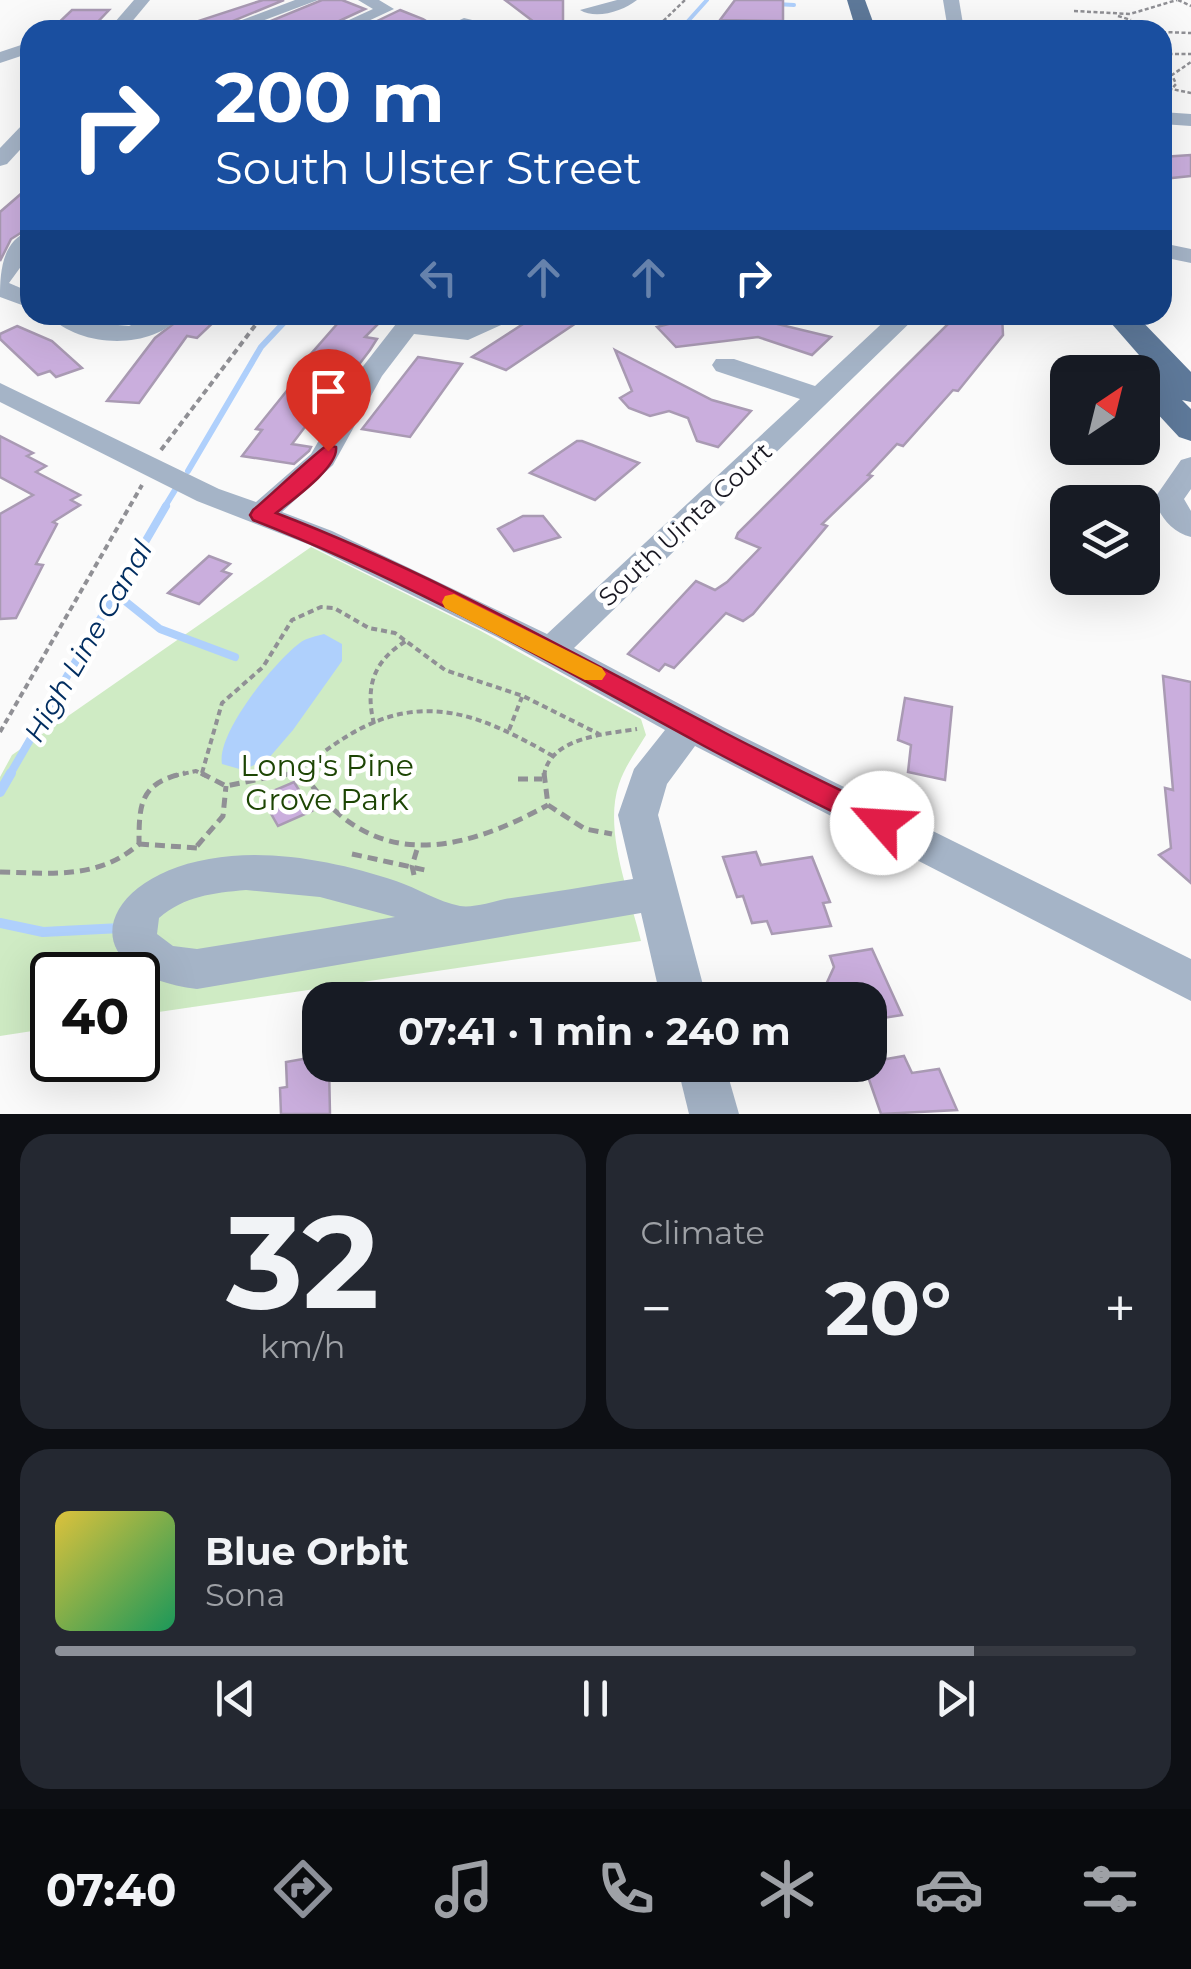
<!DOCTYPE html>
<meta charset="utf-8">
<style>
:root{--surface:#171b24;--page:#242831;--text:#f1f3f6;--muted:#9ea1a6;--line:#363941;--accent:#8c9099}
body{margin:0;font-family:Montserrat,sans-serif;background:var(--page);color:var(--text);height:100vh;display:flex;flex-direction:column;font-size:38px;white-space:nowrap}
*{box-sizing:border-box;margin:0}
p{font-size:32px;color:var(--muted)}
.icon{flex:none;width:55px;height:55px;fill:none;stroke:currentColor;stroke-width:2;stroke-linecap:round;stroke-linejoin:round}
.map{position:relative;height:1114px;overflow:hidden}
.side{display:flex;flex-direction:column;gap:20px;padding:20px;background:#0d0f14;flex:1}
.side>*{flex:none}
.banner{position:absolute;left:20px;top:20px;width:1152px;height:305px;border-radius:30px;box-shadow:0 10px 40px #0002;background:#1a4fa0;color:#fff;overflow:hidden}
.needle{width:65px;rotate:35deg}
.fabs{position:absolute;left:1050px;top:355px;display:grid;gap:20px}
.fabs a{display:grid;place-items:center;width:110px;height:110px;border-radius:20px;background:var(--surface);box-shadow:0 10px 40px #0002;font-size:50px}
.speed{position:absolute;left:30px;top:952px;display:flex;gap:20px;font-size:50px;font-weight:700;text-align:center}
.speed>*{display:grid;place-content:center;width:130px;height:130px;border-radius:50%;background:var(--surface);box-shadow:0 10px 40px #0002;line-height:1}
.speed .limit{border:5px solid #111;border-radius:15px;background:#fff;color:#111}
.pin{position:absolute;display:grid;place-items:center;width:85px;height:85px;color:#fff;margin:-102px -42px;border-radius:50% 50% 50% 0;rotate:-45deg;box-shadow:0 0 10px #0007}
.pin .icon{rotate:45deg}
.me{position:absolute;width:110px;margin:-55px;rotate:296deg;stroke-linejoin:round;filter:drop-shadow(0 0 8px #0008)}
.turn{display:flex;align-items:center;gap:35px;height:210px;padding:0 30px;font-size:45px}
.turn .icon{width:130px;height:130px;stroke-width:2.5}
.turn b{display:block;font-size:70px;line-height:85px}
.lanes{display:flex;align-items:center;height:95px;padding:0 30px;background:#0003;justify-content:center;gap:50px;direction:ltr}
.lanes .off{opacity:.35}
.big{font-size:75px;font-weight:700;line-height:1.1}
.side .widget{flex:1;display:flex;flex-direction:column;justify-content:center;gap:15px;min-width:0;padding:0 35px;border-radius:30px;background:var(--page)}
.side .dial{align-items:center;gap:0}
.dial b{font-size:130px;line-height:1}
.song{display:flex;align-items:center;gap:30px}
.cover{width:120px;height:120px;border-radius:15px;background:linear-gradient(135deg,hsl(50 70% 55%),hsl(150 70% 35%))}
.played{height:10px;border-radius:5px;background:linear-gradient(90deg,var(--accent) 85%,var(--line) 85%)}
.keys{display:flex;justify-content:space-around;direction:ltr}
.heat{display:flex;justify-content:space-between;align-items:center;font-size:55px;direction:ltr}
.side .tiles{flex:1;display:grid;gap:20px;grid-template-columns:1fr 1fr}
.widget:last-child{grid-column:span 2}
.trip{position:absolute;left:302px;top:982px;width:585px;height:100px;border-radius:30px;background:var(--surface);box-shadow:0 10px 40px #0002;font-weight:700;line-height:100px;text-align:center}
.menu{display:flex;height:160px;justify-content:space-around;align-items:center;background:#090b0e;color:var(--muted)}
.menu .icon{width:70px;height:70px}
.menu .active{color:var(--accent)}
.menu b{font-size:45px;color:var(--text)}
.map>svg:first-child{display:block}
.green{fill:#cfebc4}
.water{fill:#afd0fc}
.lines{fill:none;stroke-linecap:round;stroke-linejoin:round}
.stream-far3{stroke:#afd0fc;stroke-width:4}
.stream-far2{stroke:#afd0fc;stroke-width:6}
.stream-far1{stroke:#afd0fc;stroke-width:8}
.stream{stroke:#afd0fc;stroke-width:10}
.building{fill:#caaedd;stroke:#a99ab3;stroke-width:2.5}
.path-far2{stroke:#909095;stroke-width:2.5;stroke-dasharray:4 2.5;stroke-linecap:butt}
.path-far1{stroke:#909095;stroke-width:4;stroke-dasharray:6 4;stroke-linecap:butt}
.path{stroke:#909095;stroke-width:5;stroke-dasharray:10 6;stroke-linecap:butt}
.minor{fill:#a5b4c7;fill-rule:evenodd}
.major{fill:#5e799a;fill-rule:evenodd}
.route{fill:#e11d48;stroke:#92132f;stroke-width:2.5}
.slow{fill:#f59e0b}
.labels{text-anchor:middle;dominant-baseline:central;stroke-width:9;stroke-linejoin:round;paint-order:stroke}
.street-label{font-size:25px;fill:#191822;stroke:#fff}
.water-label{font-size:28px;font-style:italic;fill:#022e61;stroke:#fff}
.near-park-label{font-size:30px;fill:#1d4504;stroke:#fff}
</style>
<div class="map">
<svg width="1191" height="1114" viewBox="0 0 1191 1114">
<rect width="100%" height="100%" fill="#fafafa"/>
<path class="green" d="M 311,547 L 479,630 L 641,719 L 646,735 C 637,750 625,766 619,784 C 603,831 630,895 641,941 L 138,1015 L 138,975 L 52,975 L 52,1028 L 0,1036 L 0,777 L 12,755 Z"/>
<path class="water" d="M 324,634 L 342,644 L 342,661 L 293,730 L 268,759 L 243,770 L 222,764 C 216,733 276,660 301,642 C 307,638 317,636 324,634 Z"/>
<g class="lines">
<g class="stream-far3">
<path d="M 776,4 L 794,5"/>
<path d="M 680,30 L 707,0"/>
</g>
<g class="stream-far2">
<path d="M 188,471 L 261,347 L 291,315"/>
<path d="M 164,508 L 175,490"/>
</g>
<g class="stream-far1">
<path d="M 115,593 L 160,629 L 235,657"/>
<path d="M 9,776 L 166,506"/>
</g>
<g class="stream">
<path d="M 0,792 L 11,773"/>
<path d="M 0,923 L 43,932 L 121,928"/>
</g>
</g>
<g class="building">
<path d="M 263,0 L 284,0 L 211,30 L 184,30 L 183,26 Z"/>
<path d="M 322,0 L 342,0 L 365,9 L 320,30 L 249,30 Z"/>
<path d="M 505,0 L 563,0 L 563,29 L 538,25 Z"/>
<path d="M 735,0 L 783,0 L 783,21 L 720,20 Z"/>
<path d="M 72,10 L 109,10 L 90,30 L 51,30 Z"/>
<path d="M 400,10 L 423,19 L 436,27 L 435,30 L 391,30 L 391,26 L 374,29 L 367,26 Z"/>
<path d="M 1191,155 L 1191,176 L 1162,179 L 1162,157 Z"/>
<path d="M 30,186 L 30,227 L 11,239 L 0,261 L 0,212 Z"/>
<path d="M 185,315 L 221,315 L 197,338 L 187,336 L 139,403 L 107,401 L 155,338 Z"/>
<path d="M 345,315 L 387,315 L 365,337 L 377,339 L 370,350 L 351,375 L 345,374 L 292,444 L 311,447 L 309,451 L 294,464 L 242,456 L 262,430 L 256,429 L 302,372 L 296,371 Z"/>
<path d="M 537,315 L 588,315 L 506,370 L 472,357 Z"/>
<path d="M 702,315 L 769,315 L 773,323 L 831,337 L 812,355 L 758,337 L 676,347 L 657,327 Z"/>
<path d="M 957,315 L 1002,315 L 1003,335 L 958,391 L 953,390 L 903,446 L 897,444 L 868,475 L 872,476 L 822,524 L 827,526 L 753,614 L 743,621 L 726,613 L 674,668 L 665,664 L 659,671 L 628,654 L 696,581 L 715,590 L 727,582 L 760,548 L 736,538 L 738,533 Z"/>
<path d="M 17,326 L 52,341 L 82,368 L 56,377 L 50,371 L 38,375 L 0,339 L 0,334 Z"/>
<path d="M 615,350 L 712,400 L 751,411 L 718,447 L 697,441 L 688,418 L 669,411 L 650,416 L 629,408 L 620,398 L 632,391 Z"/>
<path d="M 418,357 L 462,364 L 410,437 L 362,429 Z"/>
<path d="M 0,436 L 33,453 L 27,456 L 46,466 L 36,472 L 80,495 L 71,500 L 80,505 L 53,522 L 57,524 L 36,564 L 43,565 L 16,618 L 0,619 L 0,514 L 33,495 L 0,477 Z"/>
<path d="M 577,441 L 582,441 L 639,463 L 595,500 L 530,473 Z"/>
<path d="M 523,516 L 543,516 L 560,537 L 514,551 L 498,529 Z"/>
<path d="M 209,556 L 230,564 L 222,571 L 231,574 L 199,604 L 168,593 Z"/>
<path d="M 1163,676 L 1191,682 L 1191,883 L 1159,855 L 1171,848 L 1165,788 L 1173,790 Z"/>
<path d="M 905,698 L 952,707 L 945,780 L 908,772 L 911,745 L 898,740 Z"/>
<path d="M 294,782 L 312,811 L 278,826 L 261,796 Z"/>
<path d="M 756,852 L 761,865 L 812,857 L 830,902 L 823,903 L 831,926 L 772,934 L 767,921 L 752,923 L 743,896 L 737,897 L 723,857 Z"/>
<path d="M 872,949 L 902,1015 L 870,1020 L 870,1000 L 819,1000 L 834,967 L 830,956 Z"/>
<path d="M 320,1056 L 320,1065 L 329,1065 L 330,1114 L 281,1114 L 280,1088 L 287,1087 L 286,1062 Z"/>
<path d="M 904,1056 L 912,1073 L 939,1069 L 957,1110 L 881,1114 L 865,1068 L 870,1062 Z"/>
</g>
<g class="lines">
<g class="path-far2">
<path d="M 1178,0 L 1191,6"/>
<path d="M 1074,11 L 1130,14 L 1177,0"/>
<path d="M 1118,16 L 1131,20"/>
<path d="M 662,22 L 745,30"/>
<path d="M 654,30 L 685,0"/>
<path d="M 1162,32 L 1191,33"/>
<path d="M 1162,54 L 1191,54"/>
<path d="M 1162,87 L 1191,93"/>
<path d="M 1169,92 L 1176,84 L 1172,75 L 1191,62"/>
</g>
<g class="path-far1">
<path d="M 161,450 L 263,315"/>
<path d="M 374,724 C 365,687 373,661 406,641"/>
<path d="M 509,730 L 522,697"/>
<path d="M 0,732 L 142,485"/>
<path d="M 301,771 L 304,776"/>
<path d="M 202,773 L 222,703 L 263,667 L 292,620 L 321,607 L 334,608 L 369,628 L 395,633 L 445,670 L 523,696 L 599,734"/>
<path d="M 173,776 L 196,771 L 206,776"/>
<path d="M 283,776 C 306,767 327,748 349,735 C 426,689 484,717 553,756"/>
<path d="M 544,776 C 549,737 607,734 637,729"/>
</g>
<g class="path">
<path d="M 201,773 L 226,786 L 290,773"/>
<path d="M 303,773 C 369,871 455,856 548,805"/>
<path d="M 544,773 L 548,805 L 585,829 L 612,834"/>
<path d="M 518,779 L 542,779"/>
<path d="M 139,844 L 198,848"/>
<path d="M 197,846 L 223,816 L 226,786"/>
<path d="M 352,854 L 425,870"/>
<path d="M 0,872 C 51,873 98,880 139,844 C 139,803 140,783 185,773"/>
<path d="M 414,875 L 412,866 L 418,846"/>
</g>
<g class="minor">
<path d="M 134,0 L 150,0 L 125,30 L 108,30 Z"/>
<path d="M 295,0 L 318,0 L 238,30 L 215,30 Z"/>
<path d="M 358,0 L 379,0 L 394,9 L 349,30 L 327,30 L 373,9 Z"/>
<path d="M 617,0 L 637,0 C 623,11 596,20 580,10 Z"/>
<path d="M 943,0 L 959,0 L 964,30 L 948,30 Z"/>
<path d="M 464,18 L 501,27 L 503,30 L 438,30 Z"/>
<path d="M 810,24 L 855,25 L 863,30 L 803,30 Z"/>
<path d="M 30,42 L 30,53 L 0,63 L 0,52 Z"/>
<path d="M 1162,112 L 1191,114 L 1191,126 L 1162,124 Z"/>
<path d="M 30,122 L 30,139 L 7,164 L 0,166 L 0,148 L 23,124 Z"/>
<path d="M 30,231 L 30,254 L 9,283 L 30,292 L 30,308 L 0,297 C 0,272 2,240 30,231 Z"/>
<path d="M 1162,243 L 1191,249 L 1191,263 L 1162,257 Z"/>
<path d="M 49,315 L 82,315 L 107,324 L 129,326 L 153,315 L 181,315 C 153,351 78,348 49,315 Z"/>
<path d="M 403,315 L 428,315 L 425,320 L 464,324 L 483,315 L 515,315 L 512,320 L 468,340 L 414,334 L 382,376 L 333,465 L 282,512 L 332,531 L 547,634 L 800,399 L 716,371 L 712,365 L 716,359 L 734,359 L 815,386 L 891,315 L 918,315 L 574,648 L 723,727 L 1191,959 L 1191,1001 L 695,746 L 667,784 L 658,815 L 707,1000 L 661,1000 L 641,913 L 197,989 C 68,972 98,878 209,859 C 270,848 338,862 396,881 C 417,888 439,902 460,906 C 473,908 492,902 505,899 C 547,893 590,886 633,879 L 618,815 L 634,769 L 665,730 L 497,637 L 310,545 L 197,501 L 0,402 L 0,383 L 219,489 L 256,502 L 311,454 L 357,374 ZM 246,890 L 320,897 L 395,917 L 197,949 L 173,946 L 157,934 L 159,918 C 185,896 212,893 246,890 Z"/>
<path d="M 1191,457 L 1191,489 L 1184,499 L 1191,511 L 1191,537 C 1172,532 1160,517 1154,499 L 1181,460 Z"/>
<path d="M 677,1065 L 725,1065 L 739,1114 L 689,1114 Z"/>
</g>
<g class="major">
<path d="M 847,0 L 865,0 L 876,30 L 856,30 Z"/>
<path d="M 1104,315 L 1136,315 L 1191,372 L 1191,402 L 1182,400 L 1191,409 L 1191,441 L 1179,437 L 1142,397 L 1142,372 L 1130,372 L 1143,368 L 1153,371 Z"/>
</g>
</g>
<path class="route" d="M 328,445 L 336,447 C 339,467 292,500 276,513 C 428,571 570,652 714,727 C 772,758 832,786 892,815 L 896,823 L 892,831 L 882,835 L 871,831 C 813,801 753,773 695,741 C 550,662 407,580 253,520 L 250,515 L 253,510 C 266,500 321,447 328,445 Z"/>
<path class="slow" d="M 454,594 L 602,668 L 606,674 L 602,680 L 585,680 L 445,608 L 442,602 L 445,596 Z"/>
<g class="labels">
<g class="street-label">
<text transform="translate(685 524) rotate(-43)">South Uinta Court</text>
</g>
<g class="water-label">
<text transform="translate(88 641) rotate(-60)">High Line Canal</text>
</g>
<g class="near-park-label">
<text x="327" y="765">Long's Pine<tspan x="327" dy="34">Grove Park</tspan></text>
</g>
</g>
</svg>
<div class="fabs">
<a><svg class="needle" viewBox="-14 -14 28 28"><path d="M0-13l5 13h-10z" fill="#e53935"/><path d="M0 13l5-13h-10z" fill="#9ea1a6"/></svg></a>
<a><svg class="icon" aria-label="layers" viewBox="0 0 24 24"><path d="M12 4l9 5-9 5-9-5zM3 14l9 5 9-5"/></svg></a>
</div>
<div class="speed"><div class="limit">40</div></div>
<div class="pin" style="left:328px;top:451px;background:#d93025"><svg class="icon" aria-label="arrive" viewBox="0 0 24 24"><path d="M6 21V4h12l-3 4 3 4H6"/></svg></div>
<svg class="me" style="left:882px;top:823px" viewBox="-20 -20 40 40"><circle r="19" fill="#fff"/><path d="M0-13L10 11 0 6-10 11z" fill="#e11d48"/></svg>
<div class="trip">07:41 · 1 min · 240 m</div>
<div class="banner">
<div class="turn"><svg class="icon" aria-label="right" viewBox="0 0 24 24"><path d="M7 20v-9h11M14 6l5 5-5 5"/></svg><div><b>200 m</b>South Ulster Street</div></div>
<div class="lanes"><svg class="icon off" aria-label="left" viewBox="0 0 24 24"><path d="M17 20v-9H6M10 6l-5 5 5 5"/></svg><svg class="icon off" aria-label="ahead" viewBox="0 0 24 24"><path d="M12 20V5M6 11l6-6 6 6"/></svg><svg class="icon off" aria-label="ahead" viewBox="0 0 24 24"><path d="M12 20V5M6 11l6-6 6 6"/></svg><svg class="icon" aria-label="right" viewBox="0 0 24 24"><path d="M7 20v-9h11M14 6l5 5-5 5"/></svg></div>
</div>
</div>
<section class="side">
<div class="tiles">
<div class="widget dial"><b>32</b><p>km/h</p></div>
<div class="widget"><p>Climate</p>
<div class="heat"><a>−</a><b class="big">20°</b><a>+</a></div>
</div>
<div class="widget">
<div class="song"><i class="cover"></i><div><b>Blue Orbit</b><p>Sona</p></div></div>
<div class="played"></div>
<div class="keys"><svg class="icon" aria-label="previous" viewBox="0 0 24 24"><path d="M18 5L8 12l10 7zM5 5v14"/></svg><svg class="icon" aria-label="pause" viewBox="0 0 24 24"><path d="M8 5v14M16 5v14"/></svg><svg class="icon" aria-label="next" viewBox="0 0 24 24"><path d="M6 5l10 7-10 7zM19 5v14"/></svg></div>
</div>
</div>
</section>
<nav class="menu">
<b>07:40</b>
<svg class="icon active" aria-label="directions" viewBox="0 0 24 24"><path d="M12 3l9 9-9 9-9-9zM9 14v-3h6M13 9l2 2-2 2"/></svg>
<svg class="icon" aria-label="music" viewBox="0 0 24 24"><path d="M9 18V5l10-2v13"/><circle cx="6" cy="18" r="3"/><circle cx="16" cy="16" r="3"/></svg>
<svg class="icon" aria-label="phone" viewBox="0 0 24 24"><path d="M5 4h4l2 5-3 2q2 4 5 5l2-3 5 2v4C11 20 4 13 5 4z"/></svg>
<svg class="icon" aria-label="climate" viewBox="0 0 24 24"><path d="M12 3v18M4 7l16 10M4 17L20 7"/></svg>
<svg class="icon" aria-label="car" viewBox="0 0 24 24"><path d="M5 17H2v-5l4-1 3-4h7l3 4 3 1v5h-3M9 17h6M6 11h13"/><circle cx="7" cy="17" r="2"/><circle cx="17" cy="17" r="2"/></svg>
<svg class="icon" aria-label="filters" viewBox="0 0 24 24"><path d="M4 7h16M4 17h16"/><circle cx="9" cy="7" r="2"/><circle cx="15" cy="17" r="2"/></svg>
</nav>
